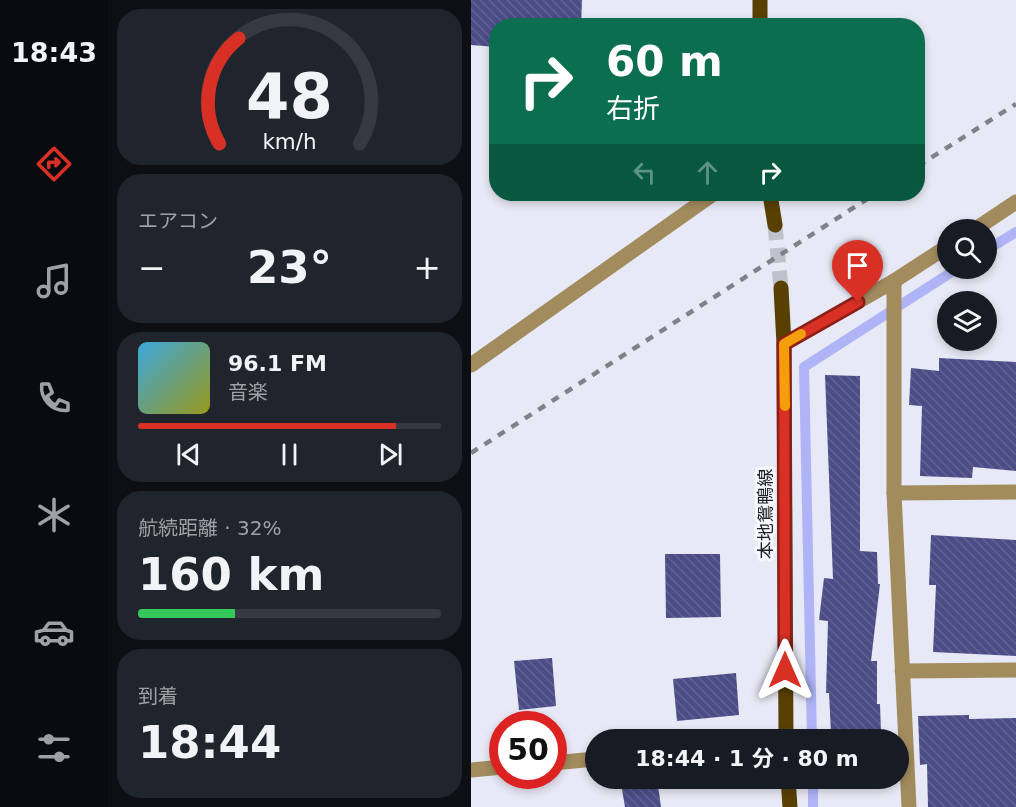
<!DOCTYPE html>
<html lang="ja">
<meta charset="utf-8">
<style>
:root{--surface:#171b24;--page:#20242c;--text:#f1f3f6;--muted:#9ea1a6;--line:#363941;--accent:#d93025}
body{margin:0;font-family:"DejaVu Sans","Noto Sans JP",sans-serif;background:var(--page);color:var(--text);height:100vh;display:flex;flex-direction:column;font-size:22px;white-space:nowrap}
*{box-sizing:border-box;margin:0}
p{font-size:20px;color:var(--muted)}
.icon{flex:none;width:33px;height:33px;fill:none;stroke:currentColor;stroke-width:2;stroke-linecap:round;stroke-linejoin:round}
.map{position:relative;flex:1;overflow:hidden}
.details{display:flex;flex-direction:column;gap:9px;padding:9px;background:#0d0f14;width:363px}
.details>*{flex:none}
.banner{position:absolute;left:18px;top:18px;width:436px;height:183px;border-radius:24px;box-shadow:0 3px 9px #0003;background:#0b6e4f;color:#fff;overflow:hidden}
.buttons{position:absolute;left:466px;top:219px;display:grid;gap:12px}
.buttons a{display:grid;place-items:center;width:60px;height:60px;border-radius:50%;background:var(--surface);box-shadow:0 3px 9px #0003;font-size:30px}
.speed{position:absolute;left:18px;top:711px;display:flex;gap:12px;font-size:30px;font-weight:700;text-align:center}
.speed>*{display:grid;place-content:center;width:78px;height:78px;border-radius:50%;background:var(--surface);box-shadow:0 3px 9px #0003;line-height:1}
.speed .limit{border:9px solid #d22;background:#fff;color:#111}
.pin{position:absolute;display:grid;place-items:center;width:51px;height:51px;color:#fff;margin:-62px -26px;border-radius:50% 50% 50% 0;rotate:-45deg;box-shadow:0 0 6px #0007}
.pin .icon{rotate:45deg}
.me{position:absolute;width:66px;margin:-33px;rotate:0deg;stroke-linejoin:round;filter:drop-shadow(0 0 4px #0008)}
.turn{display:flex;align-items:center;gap:21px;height:126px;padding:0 18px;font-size:27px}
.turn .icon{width:78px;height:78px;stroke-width:2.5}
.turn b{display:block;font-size:42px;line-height:51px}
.lanes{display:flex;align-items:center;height:57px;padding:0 18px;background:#0003;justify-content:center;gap:30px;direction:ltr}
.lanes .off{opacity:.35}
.big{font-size:45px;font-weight:700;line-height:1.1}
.details .tile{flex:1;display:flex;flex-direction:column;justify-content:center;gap:9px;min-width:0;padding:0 21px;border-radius:24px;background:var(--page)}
.details .dial{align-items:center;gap:0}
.dial svg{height:156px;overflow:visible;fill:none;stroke:var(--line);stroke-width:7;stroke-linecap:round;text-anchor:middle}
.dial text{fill:var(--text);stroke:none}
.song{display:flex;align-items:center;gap:18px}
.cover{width:72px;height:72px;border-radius:9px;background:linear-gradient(135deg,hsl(200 70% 55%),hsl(60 70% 35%))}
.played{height:6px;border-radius:3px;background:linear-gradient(90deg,var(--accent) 85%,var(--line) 85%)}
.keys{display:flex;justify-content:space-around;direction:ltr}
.heat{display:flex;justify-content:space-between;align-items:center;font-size:33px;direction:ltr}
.charge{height:9px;border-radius:4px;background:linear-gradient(90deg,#34c759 32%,var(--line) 0)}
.trip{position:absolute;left:114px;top:729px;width:324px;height:60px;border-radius:30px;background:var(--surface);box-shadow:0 3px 9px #0003;font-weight:700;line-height:60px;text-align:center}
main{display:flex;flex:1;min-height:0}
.tab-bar{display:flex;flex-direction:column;width:108px;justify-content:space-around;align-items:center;background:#090b0e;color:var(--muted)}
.tab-bar .icon{width:42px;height:42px}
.tab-bar .current{color:var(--accent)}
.tab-bar b{font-size:27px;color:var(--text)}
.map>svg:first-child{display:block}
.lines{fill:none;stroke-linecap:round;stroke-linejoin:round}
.stream{stroke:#afb4f6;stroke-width:10}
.building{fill:url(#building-back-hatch)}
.major-tunnel{stroke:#c0c1cc;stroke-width:15;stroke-dasharray:15 8;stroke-linecap:butt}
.minor{stroke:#a28b5d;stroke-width:15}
.major{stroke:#584002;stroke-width:15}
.rail{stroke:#80818a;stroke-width:4.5;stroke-dasharray:8 8;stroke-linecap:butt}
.route-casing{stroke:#8d1f18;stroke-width:15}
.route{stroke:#d93025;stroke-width:10}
.slow{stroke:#f59e0b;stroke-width:10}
.labels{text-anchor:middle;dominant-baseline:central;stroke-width:6;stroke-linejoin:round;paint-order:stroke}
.street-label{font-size:18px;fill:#202125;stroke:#f6f7ff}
</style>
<main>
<nav class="tab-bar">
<b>18:43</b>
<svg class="icon current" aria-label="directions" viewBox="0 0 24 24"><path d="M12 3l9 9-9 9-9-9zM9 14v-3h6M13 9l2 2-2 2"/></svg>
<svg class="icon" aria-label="music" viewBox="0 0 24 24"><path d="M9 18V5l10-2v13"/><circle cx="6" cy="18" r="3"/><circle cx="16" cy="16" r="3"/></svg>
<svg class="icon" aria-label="phone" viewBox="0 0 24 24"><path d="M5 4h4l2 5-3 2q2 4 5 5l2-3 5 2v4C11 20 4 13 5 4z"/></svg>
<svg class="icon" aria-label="climate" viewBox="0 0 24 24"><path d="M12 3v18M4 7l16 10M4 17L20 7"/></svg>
<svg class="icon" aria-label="car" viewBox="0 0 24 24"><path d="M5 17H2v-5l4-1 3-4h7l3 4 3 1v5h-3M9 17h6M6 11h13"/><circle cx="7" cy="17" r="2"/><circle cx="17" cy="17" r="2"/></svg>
<svg class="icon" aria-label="filters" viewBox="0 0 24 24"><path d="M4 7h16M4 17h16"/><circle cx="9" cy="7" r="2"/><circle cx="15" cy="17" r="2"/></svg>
</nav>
<section class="details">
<div class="tile dial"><svg viewBox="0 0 100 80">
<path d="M14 69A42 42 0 1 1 86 69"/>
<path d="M14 69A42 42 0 0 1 24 15" stroke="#d93025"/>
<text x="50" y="56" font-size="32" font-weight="700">48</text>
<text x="50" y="72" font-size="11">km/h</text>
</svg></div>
<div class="tile"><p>エアコン</p>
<div class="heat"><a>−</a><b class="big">23°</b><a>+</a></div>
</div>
<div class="tile">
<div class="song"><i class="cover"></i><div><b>96.1 FM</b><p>音楽</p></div></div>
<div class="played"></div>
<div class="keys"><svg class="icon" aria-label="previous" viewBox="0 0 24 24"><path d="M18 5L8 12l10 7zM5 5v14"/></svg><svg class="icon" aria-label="pause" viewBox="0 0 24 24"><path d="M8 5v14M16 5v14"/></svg><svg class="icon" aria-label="next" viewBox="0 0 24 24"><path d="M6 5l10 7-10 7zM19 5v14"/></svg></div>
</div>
<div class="tile"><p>航続距離 · 32%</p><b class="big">160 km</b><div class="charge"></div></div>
<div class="tile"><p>到着</p><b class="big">18:44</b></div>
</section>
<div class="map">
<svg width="545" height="807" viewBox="0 0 545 807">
<defs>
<pattern id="building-back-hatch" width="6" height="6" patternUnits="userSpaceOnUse" patternTransform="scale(1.5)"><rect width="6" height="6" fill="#4c4d87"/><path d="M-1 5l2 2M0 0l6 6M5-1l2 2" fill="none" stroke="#626392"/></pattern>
</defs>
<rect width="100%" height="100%" fill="#e8e9f6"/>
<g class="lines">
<g class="stream">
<path d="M 516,250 L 545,232"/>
<path d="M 341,740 L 333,367 L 487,268"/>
<path d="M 342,778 L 342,807"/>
</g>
</g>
<g class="building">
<path d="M 0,0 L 111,0 L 110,26 L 26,26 L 26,47 L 0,45 Z"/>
<path d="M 468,358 L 545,362 L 545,471 L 502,467 L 501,478 L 449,476 L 451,406 L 438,405 L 440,368 L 468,371 Z"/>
<path d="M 354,375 L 389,376 L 389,551 L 406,552 L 407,584 L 409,584 L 400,661 L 406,661 L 406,704 L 409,704 L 410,732 L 360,734 L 358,693 L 355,693 L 357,621 L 348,620 L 353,578 L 362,579 Z"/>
<path d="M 460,535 L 545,540 L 545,656 L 462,652 L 465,585 L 458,585 Z"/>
<path d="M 194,554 L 249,554 L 250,617 L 195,618 Z"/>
<path d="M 81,658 L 85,706 L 48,710 L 43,661 Z"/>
<path d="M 265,673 L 268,715 L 206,721 L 202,679 Z"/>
<path d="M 498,715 L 498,719 L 545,718 L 545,807 L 457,807 L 456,764 L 449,765 L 447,716 Z"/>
<path d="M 149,778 L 186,778 L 190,807 L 154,807 Z"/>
</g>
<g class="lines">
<path class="major-tunnel" d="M 304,225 L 310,288"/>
<g class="minor">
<path d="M 503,230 L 545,202"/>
<path d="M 423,281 L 423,493 L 438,807"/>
<path d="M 313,344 L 423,281 L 477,246"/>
<path d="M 0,365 L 242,194"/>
<path d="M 423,493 L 545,492"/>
<path d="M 431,671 L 545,670"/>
<path d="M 82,763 L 124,759"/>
<path d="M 0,770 L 32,767"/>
</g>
<g class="major">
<path d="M 289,26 L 289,0"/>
<path d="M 299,194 L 304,225"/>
<path d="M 310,288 L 313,344 L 315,740"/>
<path d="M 317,778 L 319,807"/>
</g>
<g class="rail">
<path d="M 447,166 L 545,104"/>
<path d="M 0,453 L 404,194"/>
</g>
</g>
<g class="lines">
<g class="route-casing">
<path id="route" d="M 314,670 L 313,344 L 387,302"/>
</g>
<use href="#route" class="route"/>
<path class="slow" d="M 314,406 L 313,344 L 330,334"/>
</g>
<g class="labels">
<g class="street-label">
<text transform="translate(294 514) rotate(-90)">本地鴛鴨線</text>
</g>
</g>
</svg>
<div class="buttons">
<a><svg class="icon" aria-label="search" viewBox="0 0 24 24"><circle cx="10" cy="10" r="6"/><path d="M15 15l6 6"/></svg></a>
<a><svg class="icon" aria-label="layers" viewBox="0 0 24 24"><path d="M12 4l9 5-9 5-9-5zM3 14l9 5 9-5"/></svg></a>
</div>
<div class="speed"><div class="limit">50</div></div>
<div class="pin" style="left:387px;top:302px;background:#d93025"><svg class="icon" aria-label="arrive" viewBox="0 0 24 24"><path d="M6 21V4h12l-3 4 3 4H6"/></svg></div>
<svg class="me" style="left:314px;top:670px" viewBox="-20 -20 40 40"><path d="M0-17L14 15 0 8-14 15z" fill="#d93025" stroke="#fff" stroke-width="4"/></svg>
<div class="trip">18:44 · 1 分 · 80 m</div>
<div class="banner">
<div class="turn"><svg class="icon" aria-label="right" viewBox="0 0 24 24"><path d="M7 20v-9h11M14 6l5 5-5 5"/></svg><div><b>60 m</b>右折</div></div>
<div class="lanes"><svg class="icon off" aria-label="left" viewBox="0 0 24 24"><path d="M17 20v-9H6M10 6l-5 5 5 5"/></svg><svg class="icon off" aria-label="ahead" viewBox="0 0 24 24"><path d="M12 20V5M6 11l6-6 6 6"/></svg><svg class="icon" aria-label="right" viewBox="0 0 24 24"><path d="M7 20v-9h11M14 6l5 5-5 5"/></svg></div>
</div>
</div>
</main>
